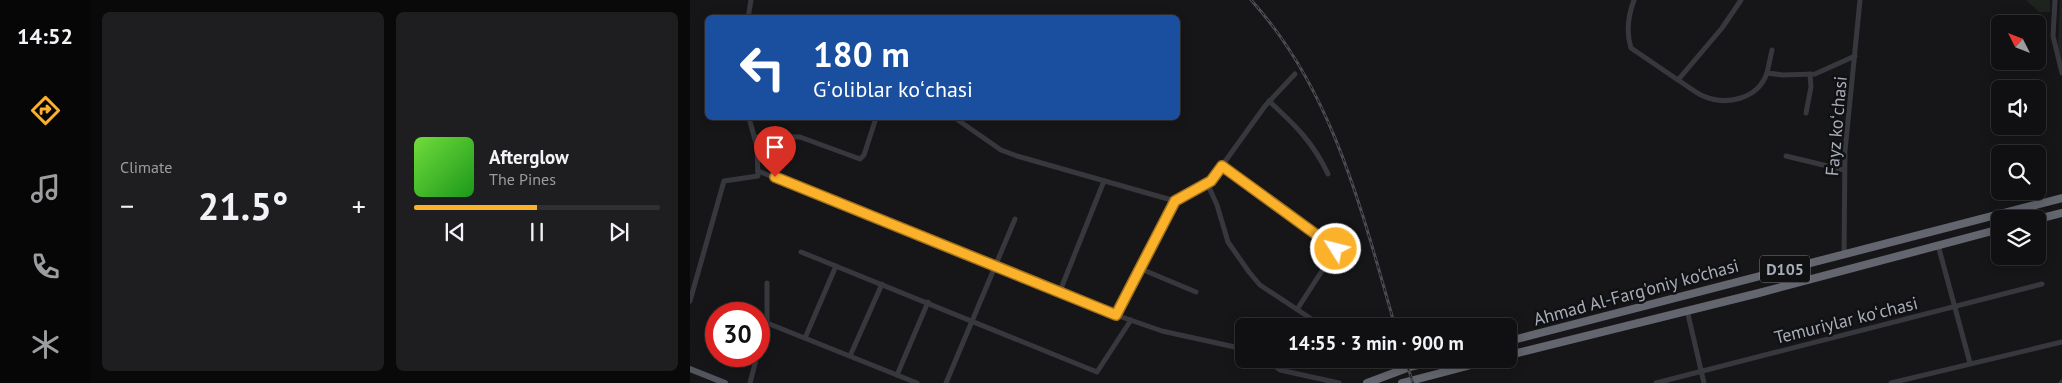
<!DOCTYPE html>
<meta charset="utf-8">
<style>
:root{--surface:#101012;--page:#1e1e20;--text:#f1f3f6;--muted:#9c9d9f;--line:#303032;--accent:#fcb12b}
body{margin:0;font-family:"PT Sans",sans-serif;background:var(--page);color:var(--text);height:100vh;display:flex;flex-direction:column;font-size:19px;white-space:nowrap}
*{box-sizing:border-box;margin:0}
p{font-size:16px;color:var(--muted)}
.icon{flex:none;width:28px;height:28px;fill:none;stroke:currentColor;stroke-width:2;stroke-linecap:round;stroke-linejoin:round}
.map{position:relative;flex:1;overflow:hidden}
.drawer{display:flex;flex-direction:column;gap:12px;padding:12px;background:#09090a;width:600px}
.drawer>*{flex:none}
.banner{position:absolute;left:15px;top:15px;width:475px;height:105px;border-radius:8px;box-shadow:0 2px 12px #0003,0 0 0 1px var(--line);background:#1a4fa0;color:#fff;overflow:hidden}
.needle{width:32px;rotate:312deg}
.buttons{position:absolute;left:1301px;top:15px;display:grid;gap:10px}
.buttons a{display:grid;place-items:center;width:55px;height:55px;border-radius:8px;background:var(--surface);box-shadow:0 2px 12px #0003,0 0 0 1px var(--line);font-size:25px}
.speed{position:absolute;left:15px;top:302px;display:flex;gap:10px;font-size:25px;font-weight:700;text-align:center}
.speed>*{display:grid;place-content:center;width:65px;height:65px;border-radius:50%;background:var(--surface);box-shadow:0 2px 12px #0003,0 0 0 1px var(--line);line-height:1}
.speed .limit{border:8px solid #d22;background:#fff;color:#111}
.pin{position:absolute;display:grid;place-items:center;width:42px;height:42px;color:#fff;margin:-51px -21px;border-radius:50% 50% 50% 0;rotate:-45deg;box-shadow:0 0 5px #0007}
.pin .icon{rotate:45deg}
.me{position:absolute;width:55px;margin:-28px;rotate:306deg;stroke-linejoin:round;filter:drop-shadow(0 0 4px #0008)}
.turn{display:flex;align-items:center;gap:18px;height:105px;padding:0 25px;font-size:22px}
.turn .icon{width:65px;height:65px;stroke-width:2.5}
.turn b{display:block;font-size:35px;line-height:42px}
.big{font-size:38px;font-weight:600;line-height:1.1}
.drawer .card{flex:1;display:flex;flex-direction:column;justify-content:center;gap:8px;min-width:0;padding:0 18px;border-radius:8px;background:var(--page)}
.song{display:flex;align-items:center;gap:15px}
.cover{width:60px;height:60px;border-radius:8px;background:linear-gradient(135deg,hsl(100 70% 55%),hsl(120 70% 35%))}
.played{height:5px;border-radius:2px;background:linear-gradient(90deg,var(--accent) 50%,var(--line) 50%)}
.keys{display:flex;justify-content:space-around;direction:ltr}
.heat{display:flex;justify-content:space-between;align-items:center;font-size:28px;direction:ltr}
.drawer .tiles{flex:1;display:grid;gap:12px;grid-template-columns:repeat(2,1fr)}
.trip{position:absolute;left:545px;top:318px;width:282px;height:50px;border-radius:8px;background:var(--surface);box-shadow:0 2px 12px #0003,0 0 0 1px var(--line);font-weight:600;line-height:50px;text-align:center}
main{display:flex;flex:1;min-height:0}
.dock{display:flex;flex-direction:column;width:90px;justify-content:space-around;align-items:center;background:#060607;color:var(--muted)}
.dock .icon{width:35px;height:35px}
.dock .on{color:var(--accent)}
.dock b{font-size:22px;color:var(--text)}
.map>svg:first-child{display:block}
.built{fill:#222225}
.green{fill:#1c241d}
.lines{fill:none;stroke-linecap:round;stroke-linejoin:round}
.minor{stroke:#37383e;stroke-width:5}
.major{stroke:#53555d;stroke-width:6}
.highway{stroke:#63666f;stroke-width:8}
.rail-casing{stroke:#4a4c53;stroke-width:3}
.rail{stroke:#111113;stroke-width:1;stroke-dasharray:4;stroke-linecap:butt}
.route-casing{stroke:#a4731c;stroke-width:12}
.route{stroke:#fcb12b;stroke-width:9}
.labels{text-anchor:middle;dominant-baseline:central;stroke-width:5;stroke-linejoin:round;paint-order:stroke}
.shield{fill:#111113;stroke:#7a7e87;stroke-width:1}
.shield-label{font-size:16px;font-weight:bold;fill:#a7adb9}
.street-label{font-size:18px;fill:#a7adb9;stroke:#111113}
</style>
<main>
<nav class="dock">
<b>14:52</b>
<svg class="icon on" aria-label="directions" viewBox="0 0 24 24"><path d="M12 3l9 9-9 9-9-9zM9 14v-3h6M13 9l2 2-2 2"/></svg>
<svg class="icon" aria-label="music" viewBox="0 0 24 24"><path d="M9 18V5l10-2v13"/><circle cx="6" cy="18" r="3"/><circle cx="16" cy="16" r="3"/></svg>
<svg class="icon" aria-label="phone" viewBox="0 0 24 24"><path d="M5 4h4l2 5-3 2q2 4 5 5l2-3 5 2v4C11 20 4 13 5 4z"/></svg>
<svg class="icon" aria-label="climate" viewBox="0 0 24 24"><path d="M12 3v18M4 7l16 10M4 17L20 7"/></svg>
</nav>
<section class="drawer">
<div class="tiles">
<div class="card"><p>Climate</p>
<div class="heat"><a>−</a><b class="big">21.5°</b><a>+</a></div>
</div>
<div class="card">
<div class="song"><i class="cover"></i><div><b>Afterglow</b><p>The Pines</p></div></div>
<div class="played"></div>
<div class="keys"><svg class="icon" aria-label="previous" viewBox="0 0 24 24"><path d="M18 5L8 12l10 7zM5 5v14"/></svg><svg class="icon" aria-label="pause" viewBox="0 0 24 24"><path d="M8 5v14M16 5v14"/></svg><svg class="icon" aria-label="next" viewBox="0 0 24 24"><path d="M6 5l10 7-10 7zM19 5v14"/></svg></div>
</div>
</div>
</section>
<div class="map">
<svg width="1372" height="383" viewBox="0 0 1372 383">
<rect width="100%" height="100%" fill="#161618"/>
<path class="built" d="M 1370,0 L 1372,0 L 1372,65 L 1368,47 Z"/>
<path class="green" d="M 1336,0 L 1360,0 L 1360,12 L 1349,12 Z"/>
<g class="lines">
<g class="minor">
<path d="M 944,0 C 938,16 936,32 941,48 L 988,80 L 1032,28 L 1051,0"/>
<path d="M 1365,0 L 1363,36 L 1372,73"/>
<path d="M 58,18 L 61,0"/>
<path d="M 1082,50 L 1077,73 L 1093,75 L 1125,74 L 1165,56"/>
<path d="M 988,80 C 996,85 1003,91 1011,95 C 1036,107 1068,99 1077,73"/>
<path d="M 579,101 C 605,125 623,142 638,174"/>
<path d="M 1116,113 L 1121,87 L 1120,74"/>
<path d="M 265,118 L 311,150 L 327,156 L 485,201"/>
<path d="M 65,137 L 110,137 L 170,159 L 174,155 L 186,118"/>
<path d="M 1096,156 L 1154,170"/>
<path d="M 532,166 L 646,249 L 608,308"/>
<path d="M 68,171 L 426,315 L 472,331 L 554,349"/>
<path d="M 517,183 L 527,205 L 538,242 L 559,272 L 570,285 L 632,326"/>
<path d="M 1248,245 L 1280,363"/>
<path d="M 111,252 L 407,372 L 441,320"/>
<path d="M 1154,255 L 1155,151 L 1170,0"/>
<path d="M 451,269 L 506,292"/>
<path d="M 77,283 L 77,323 L 227,383"/>
<path d="M 370,291 L 414,181"/>
<path d="M 0,301 L 34,181 L 68,176 L 67,147 L 59,118"/>
<path d="M 997,310 L 1014,383"/>
<path d="M 426,315 L 485,201 L 521,181 L 575,106 L 605,74"/>
<path d="M 115,338 L 146,266"/>
<path d="M 69,352 L 77,323"/>
<path d="M 160,356 L 192,284"/>
<path d="M 575,359 L 590,370 L 649,383"/>
<path d="M 207,375 L 238,302"/>
<path d="M 60,383 L 67,356"/>
<path d="M 256,383 L 325,219"/>
<path d="M 966,383 L 1352,284"/>
<path d="M 1201,383 L 1372,342"/>
<path d="M 1371,383 L 1372,382"/>
</g>
<path class="major" d="M 0,369 L 35,383"/>
<g class="highway">
<path d="M 1348,219 L 1372,213"/>
<path d="M 819,341 L 1372,198"/>
<path d="M 819,355 L 1069,293 L 1310,229"/>
<path d="M 677,383 L 717,368 L 751,359"/>
<path d="M 712,383 L 804,359"/>
</g>
<g class="rail-casing">
<g id="rail">
<path d="M 561,0 C 643,90 672,212 705,326"/>
<path d="M 715,359 L 723,383"/>
</g>
</g>
<use href="#rail" class="rail"/>
</g>
<g class="lines">
<g class="route-casing">
<path id="route" d="M 85,177 L 426,315 L 485,201 L 521,181 L 532,166 L 646,249"/>
</g>
<use href="#route" class="route"/>
</g>
<g class="labels">
<rect class="shield" x="1070" y="255.5" width="50" height="27" rx="4"/>
<g class="shield-label">
<text x="1095" y="269">D105</text>
</g>
<g class="street-label">
<text transform="translate(1146 126) rotate(-85)">Fayz koʻchasi</text>
<text transform="translate(946 292) rotate(-15)">Ahmad Al-Farg'oniy ko'chasi</text>
<text transform="translate(1156 320) rotate(-14)">Temuriylar koʻchasi</text>
</g>
</g>
</svg>
<div class="buttons">
<a><svg class="needle" viewBox="-14 -14 28 28"><path d="M0-13l5 13h-10z" fill="#e53935"/><path d="M0 13l5-13h-10z" fill="#9c9d9f"/></svg></a>
<a><svg class="icon" aria-label="sound" viewBox="0 0 24 24"><path d="M4 9h4l5-4v14l-5-4H4zM17 9q2 3 0 6"/></svg></a>
<a><svg class="icon" aria-label="search" viewBox="0 0 24 24"><circle cx="10" cy="10" r="6"/><path d="M15 15l6 6"/></svg></a>
<a><svg class="icon" aria-label="layers" viewBox="0 0 24 24"><path d="M12 4l9 5-9 5-9-5zM3 14l9 5 9-5"/></svg></a>
</div>
<div class="speed"><div class="limit">30</div></div>
<div class="pin" style="left:85px;top:177px;background:#d93025"><svg class="icon" aria-label="arrive" viewBox="0 0 24 24"><path d="M6 21V4h12l-3 4 3 4H6"/></svg></div>
<svg class="me" style="left:646px;top:249px" viewBox="-20 -20 40 40"><circle r="17" fill="#fcb12b" stroke="#fff" stroke-width="3"/><path d="M0-11L8 9 0 5-8 9z" fill="#fff"/></svg>
<div class="trip">14:55 · 3 min · 900 m</div>
<div class="banner">
<div class="turn"><svg class="icon" aria-label="left" viewBox="0 0 24 24"><path d="M17 20v-9H6M10 6l-5 5 5 5"/></svg><div><b>180 m</b>Gʻoliblar koʻchasi</div></div>
</div>
</div>
</main>
